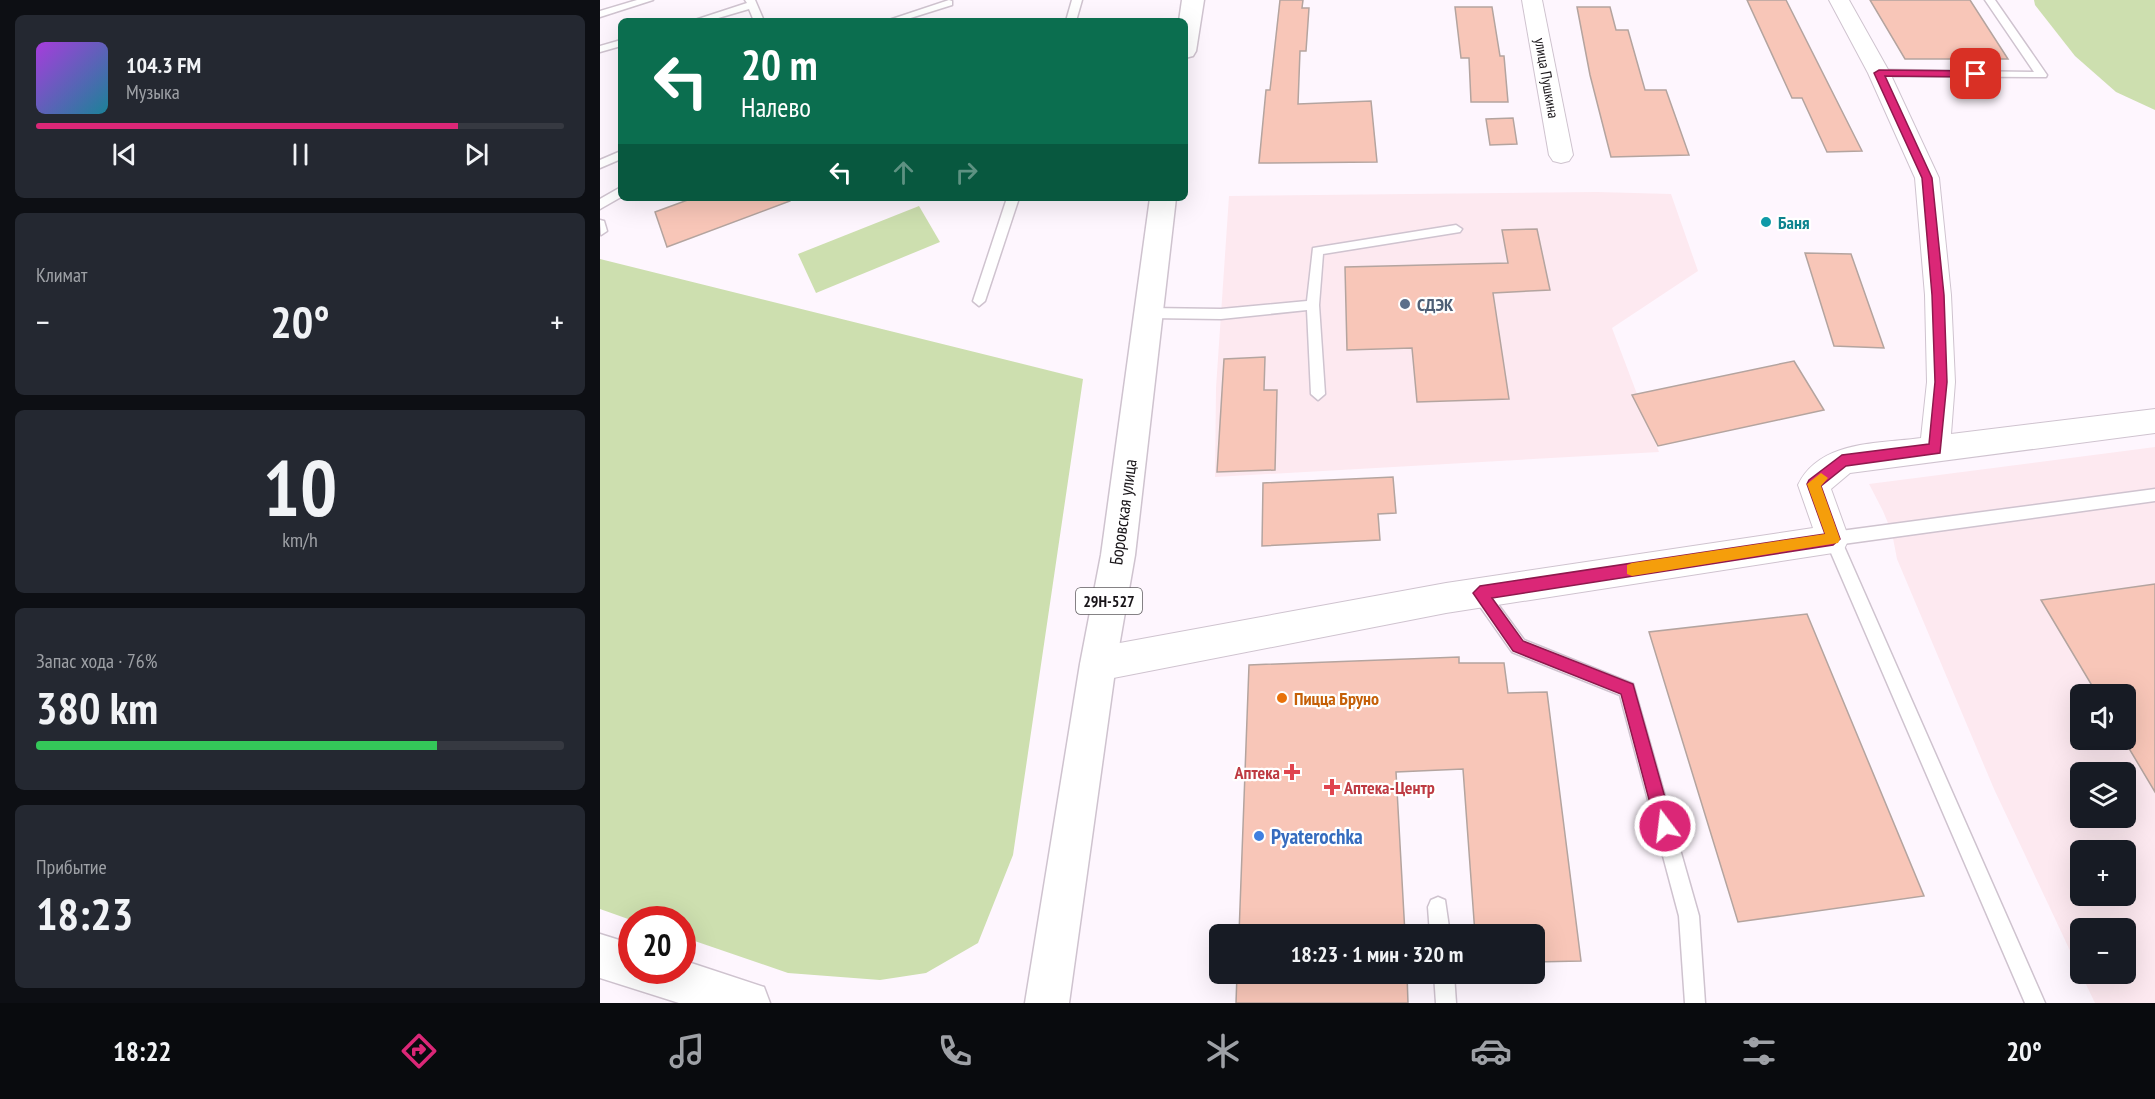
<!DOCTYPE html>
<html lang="ru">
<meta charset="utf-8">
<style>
:root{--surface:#171b24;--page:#242831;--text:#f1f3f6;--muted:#9ea1a6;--line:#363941;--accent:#db2777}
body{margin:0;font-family:"PT Sans Narrow",sans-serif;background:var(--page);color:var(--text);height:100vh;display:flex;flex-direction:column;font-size:22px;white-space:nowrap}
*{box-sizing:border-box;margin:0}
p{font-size:20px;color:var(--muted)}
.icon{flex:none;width:33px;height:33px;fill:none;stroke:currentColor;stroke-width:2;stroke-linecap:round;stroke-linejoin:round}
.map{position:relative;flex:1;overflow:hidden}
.sheet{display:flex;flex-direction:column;gap:15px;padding:15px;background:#0d0f14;width:600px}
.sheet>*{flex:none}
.top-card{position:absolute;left:18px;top:18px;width:570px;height:183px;border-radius:9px;box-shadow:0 6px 24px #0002;background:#0b6e4f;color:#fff;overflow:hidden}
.fabs{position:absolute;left:1470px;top:684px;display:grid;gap:12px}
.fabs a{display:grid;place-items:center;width:66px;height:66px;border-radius:9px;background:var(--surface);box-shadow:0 6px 24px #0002;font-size:30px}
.speed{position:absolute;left:18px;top:906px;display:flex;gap:12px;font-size:30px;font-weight:700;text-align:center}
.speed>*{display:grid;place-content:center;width:78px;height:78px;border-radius:50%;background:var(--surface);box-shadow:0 6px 24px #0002;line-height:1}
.speed .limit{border:9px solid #d22;background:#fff;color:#111}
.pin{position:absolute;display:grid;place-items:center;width:51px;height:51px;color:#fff;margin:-26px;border-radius:12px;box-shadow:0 3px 9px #0006}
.me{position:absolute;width:66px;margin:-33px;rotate:345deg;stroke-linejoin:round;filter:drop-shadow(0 0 4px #0008)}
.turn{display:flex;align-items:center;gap:21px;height:126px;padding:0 24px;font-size:27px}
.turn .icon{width:78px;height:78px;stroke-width:2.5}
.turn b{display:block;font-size:42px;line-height:51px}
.lanes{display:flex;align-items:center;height:57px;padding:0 24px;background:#0003;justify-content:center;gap:30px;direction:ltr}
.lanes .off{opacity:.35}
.big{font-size:45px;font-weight:600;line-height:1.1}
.sheet .tile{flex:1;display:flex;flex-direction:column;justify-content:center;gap:9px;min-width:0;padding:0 21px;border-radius:9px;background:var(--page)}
.sheet .dial{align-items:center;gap:0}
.dial b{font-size:78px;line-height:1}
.song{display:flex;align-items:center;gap:18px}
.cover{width:72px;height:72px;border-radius:9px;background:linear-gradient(135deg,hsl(280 70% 55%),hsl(190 70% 35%))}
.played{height:6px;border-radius:3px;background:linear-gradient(90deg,var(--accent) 80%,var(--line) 80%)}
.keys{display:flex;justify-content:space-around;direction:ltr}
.heat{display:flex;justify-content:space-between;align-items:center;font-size:33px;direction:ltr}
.charge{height:9px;border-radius:4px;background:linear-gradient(90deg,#34c759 76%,var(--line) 0)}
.trip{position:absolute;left:609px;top:924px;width:336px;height:60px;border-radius:9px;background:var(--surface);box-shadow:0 6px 24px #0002;font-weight:600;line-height:60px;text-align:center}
.tab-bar{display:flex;height:96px;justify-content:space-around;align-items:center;background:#090b0e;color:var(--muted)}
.tab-bar .icon{width:42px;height:42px}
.tab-bar .active{color:var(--accent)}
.tab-bar b{font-size:27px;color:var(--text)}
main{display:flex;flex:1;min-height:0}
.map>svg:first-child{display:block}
.industrial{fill:#fde9f0;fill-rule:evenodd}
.green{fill:#cddfaf}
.building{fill:#f8c6b8;stroke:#b4a49f;stroke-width:1.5}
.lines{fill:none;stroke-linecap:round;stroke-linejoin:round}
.service-casing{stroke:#cfc3cf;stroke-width:3}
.minor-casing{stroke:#cfc3cf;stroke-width:2}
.tertiary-casing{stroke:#cfc3cf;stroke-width:3}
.primary-casing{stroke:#cfc3cf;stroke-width:3}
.service{fill:#fff;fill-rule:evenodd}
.minor{fill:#fff;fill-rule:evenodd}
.tertiary{fill:#fff;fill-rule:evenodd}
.primary{fill:#fff;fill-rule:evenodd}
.route{fill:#db2777;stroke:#8e194d;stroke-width:1.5}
.slow{fill:#f59e0b}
.culture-dot{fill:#0f9aa8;stroke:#fff;stroke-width:2}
.service-dot{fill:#5c6f8a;stroke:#fff;stroke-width:2}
.food-dot{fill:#e8710a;stroke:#fff;stroke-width:2}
.health-dot{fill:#e0444e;stroke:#fff;stroke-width:2}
.shop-dot{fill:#3f7fe0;stroke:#fff;stroke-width:2}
.labels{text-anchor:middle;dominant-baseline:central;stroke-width:4.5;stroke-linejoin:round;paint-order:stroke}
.far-street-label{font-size:15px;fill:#191519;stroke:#fff}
.shield{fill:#fff;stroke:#5e5b5e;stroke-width:1.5}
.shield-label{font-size:16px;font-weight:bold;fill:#191519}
.culture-label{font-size:18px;font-weight:bold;fill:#0d838f;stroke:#fff;text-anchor:start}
.service-label{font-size:18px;font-weight:bold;fill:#4e5e75;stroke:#fff;text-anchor:start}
.street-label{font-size:18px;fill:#191519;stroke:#fff}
.food-label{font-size:18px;font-weight:bold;fill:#c56008;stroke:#fff;text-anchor:start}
.health-label{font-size:18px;font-weight:bold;fill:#be3a42;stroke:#fff;text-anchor:end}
.near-shop-label{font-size:21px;font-weight:bold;fill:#366cbe;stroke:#fff;text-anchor:start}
</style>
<main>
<section class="sheet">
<div class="tile">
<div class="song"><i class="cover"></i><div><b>104.3 FM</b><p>Музыка</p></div></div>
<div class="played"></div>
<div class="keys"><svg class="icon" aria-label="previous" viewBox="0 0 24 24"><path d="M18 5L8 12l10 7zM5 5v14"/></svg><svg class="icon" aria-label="pause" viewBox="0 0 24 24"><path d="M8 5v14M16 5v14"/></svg><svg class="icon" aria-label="next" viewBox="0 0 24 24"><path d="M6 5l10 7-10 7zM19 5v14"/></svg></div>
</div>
<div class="tile"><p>Климат</p>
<div class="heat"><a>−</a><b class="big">20°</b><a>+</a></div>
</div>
<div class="tile dial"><b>10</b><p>km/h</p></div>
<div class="tile"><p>Запас хода · 76%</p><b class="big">380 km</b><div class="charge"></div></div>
<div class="tile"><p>Прибытие</p><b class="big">18:23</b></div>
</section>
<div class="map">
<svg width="1555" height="1003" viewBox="0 0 1555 1003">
<rect width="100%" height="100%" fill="#fef6fe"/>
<g class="industrial">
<path d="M 997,192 L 1071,194 L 1098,271 L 1012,328 L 1059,452 L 615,477 L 616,388 L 629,196 Z"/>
<path d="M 1555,447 L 1555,1003 L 1495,1003 L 1481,974 L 1526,974 L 1526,928 L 1480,928 L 1480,972 L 1394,789 L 1297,559 L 1292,533 L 1283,511 L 1269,484 ZM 1480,694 L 1526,694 L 1526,740 L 1480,740 ZM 1480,772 L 1526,772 L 1526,818 L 1480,818 ZM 1480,850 L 1526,850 L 1526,896 L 1480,896 Z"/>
</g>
<g class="green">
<path d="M 1434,0 L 1555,0 L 1555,110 L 1516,92 L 1475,56 L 1435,5 Z"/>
<path d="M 319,206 L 340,242 L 216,293 L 198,254 Z"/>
<path d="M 0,259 L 483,379 L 413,855 L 378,943 L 326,973 L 280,980 L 188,973 L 83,937 L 82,920 L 31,920 L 0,909 Z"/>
</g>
<g class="building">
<path d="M 680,0 L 703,0 L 702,8 L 709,8 L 706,51 L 700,51 L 698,104 L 771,101 L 777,162 L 659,163 L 666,90 L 670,90 Z"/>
<path d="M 1147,0 L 1186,0 L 1262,151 L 1227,152 L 1202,98 L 1192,98 Z"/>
<path d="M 1270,0 L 1370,0 L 1408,59 L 1305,59 Z"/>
<path d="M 855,7 L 892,7 L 900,56 L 904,56 L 908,102 L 871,102 L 869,58 L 861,58 Z"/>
<path d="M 977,7 L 1010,7 L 1016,30 L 1028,30 L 1045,90 L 1066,90 L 1089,155 L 1011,157 L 990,75 Z"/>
<path d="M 913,118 L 917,144 L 890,145 L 886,119 Z"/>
<path d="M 93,198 L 190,198 L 190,201 L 67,247 L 55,212 Z"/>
<path d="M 937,229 L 950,290 L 893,293 L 909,399 L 817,402 L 812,348 L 747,350 L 745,267 L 908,263 L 902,230 Z"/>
<path d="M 1205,253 L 1251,254 L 1284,348 L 1234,346 Z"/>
<path d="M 665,357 L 664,390 L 677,390 L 675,470 L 617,472 L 624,359 Z"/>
<path d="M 1194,361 L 1224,410 L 1058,446 L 1032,395 Z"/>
<path d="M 793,477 L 796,513 L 778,514 L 780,540 L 662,546 L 663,483 Z"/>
<path d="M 1555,584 L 1555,792 L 1524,740 L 1526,694 L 1497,694 L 1441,600 Z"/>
<path d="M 1207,614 L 1324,896 L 1138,922 L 1049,632 Z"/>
<path d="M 859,657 L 859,663 L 904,663 L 908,693 L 947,692 L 981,961 L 934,962 L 934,934 L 875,934 L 863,769 L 796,772 L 805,934 L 639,934 L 649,665 Z"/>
<path d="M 637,974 L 807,974 L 808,1003 L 636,1003 Z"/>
</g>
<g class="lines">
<g class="service-casing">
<g id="service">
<path d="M 37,0 L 53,0 L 0,17 L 0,11 Z"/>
<path d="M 145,0 L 155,0 L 164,21 L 154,21 L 149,9 L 108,21 L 92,21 L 147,3 Z"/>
<path d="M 349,0 L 352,1 L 352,5 L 301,21 L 286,21 Z"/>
<path d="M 472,0 L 482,0 L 476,21 L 466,21 Z"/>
<path d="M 1385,0 L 1395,0 L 1447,75 L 1446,77 L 1279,76 L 1274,73 L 1279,70 L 1434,72 Z"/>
<path d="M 21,40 L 21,46 L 0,52 L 0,46 Z"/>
<path d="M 21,151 L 21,159 L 0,168 L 0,160 Z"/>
<path d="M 21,187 L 21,197 L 0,209 L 0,199 Z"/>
<path d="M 407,198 L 419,198 L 385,301 L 379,306 L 373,301 Z"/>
<path d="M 0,220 L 4,221 L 7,231 L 1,235 Z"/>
<path d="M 856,225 L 862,229 L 860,232 L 723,254 L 719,305 L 725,394 L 718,400 L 711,394 L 707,310 L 621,319 L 550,318 L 543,313 L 550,308 L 621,309 L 707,301 L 713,248 Z"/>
<path d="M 1555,489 L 1555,501 L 1243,544 L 1445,1003 L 1425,1003 L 1225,539 L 1228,534 L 1233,532 Z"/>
<path d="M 880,586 L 886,588 L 924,640 L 1033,684 L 1099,916 L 1105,1003 L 1085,1003 L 1079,916 L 1020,695 L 912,652 L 874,598 L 872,593 L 874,588 Z"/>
<path d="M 838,897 L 845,900 L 850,934 L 830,934 L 828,907 L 831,900 Z"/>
<path d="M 834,974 L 854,974 L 856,1003 L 836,1003 Z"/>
</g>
</g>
<g class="minor-casing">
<g id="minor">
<path d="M 922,0 L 942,0 L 973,155 L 969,161 L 961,163 L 953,161 L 949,155 Z"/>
<path d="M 1229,0 L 1249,0 L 1290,73 L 1339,178 L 1351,295 L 1355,382 L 1351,434 L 1555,409 L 1555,433 L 1250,473 L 1231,489 L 1249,539 L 1244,549 L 1233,553 L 846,613 L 498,681 L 486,676 L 480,664 L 486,652 L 498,647 L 846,583 L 1213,528 L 1198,485 C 1220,440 1278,444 1321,438 L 1327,382 L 1325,295 L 1315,178 L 1268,73 Z"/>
</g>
</g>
<g class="tertiary-casing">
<path id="tertiary" d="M 0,934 L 32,944 L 32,970 L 82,970 L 82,960 L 164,987 L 170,1003 L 79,1003 L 0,978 Z"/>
</g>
<g class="primary-casing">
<g id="primary">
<path d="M 582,0 L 604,0 L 596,51 L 593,56 L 585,58 L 585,21 L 579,21 Z"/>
<path d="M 550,198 L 576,198 L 535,555 L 516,664 L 469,1003 L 425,1003 L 480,664 L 501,555 Z"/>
</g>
</g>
<use href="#service" class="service"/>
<use href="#minor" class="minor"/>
<use href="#tertiary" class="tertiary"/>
<use href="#primary" class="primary"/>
</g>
<path class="route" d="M 1279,70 L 1376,71 L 1380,74 L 1376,77 L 1285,76 L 1332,178 L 1344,295 L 1347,382 L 1340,453 L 1246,466 L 1221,486 L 1240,539 L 1233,545 L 892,598 L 923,641 L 1033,684 L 1073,826 L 1071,832 L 1065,834 L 1059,832 L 1056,826 L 1021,694 L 913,651 L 873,593 L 880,586 L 1225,534 L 1207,484 L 1209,480 L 1242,455 L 1329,444 L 1335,382 L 1332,295 L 1322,178 L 1274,73 Z"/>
<path class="slow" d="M 1221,473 L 1228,478 L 1221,486 L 1240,539 L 1238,543 L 1032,576 L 1027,574 L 1027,565 L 1032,563 L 1225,534 L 1207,484 Z"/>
<circle class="culture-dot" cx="1166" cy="222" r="6"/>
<circle class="service-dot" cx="805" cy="304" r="6"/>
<circle class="food-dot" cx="682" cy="698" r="6"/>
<g class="health-dot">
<path d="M689 763h6v6h6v6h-6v6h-6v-6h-6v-6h6z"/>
<path d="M729 778h6v6h6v6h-6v6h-6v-6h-6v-6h6z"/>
</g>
<circle class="shop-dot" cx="659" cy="836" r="6"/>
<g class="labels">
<g class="far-street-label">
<text transform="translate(947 78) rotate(80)">улица Пушкина</text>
</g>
<rect class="shield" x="476" y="588" width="66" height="26" rx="4.5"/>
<g class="shield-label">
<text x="509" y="601">29Н-527</text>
</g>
<g class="culture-label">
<text x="1178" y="222">Баня</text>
</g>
<g class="service-label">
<text x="817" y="304">СДЭК</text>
</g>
<g class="street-label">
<text transform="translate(523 512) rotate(-82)">Боровская улица</text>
</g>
<g class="food-label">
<text x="694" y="698">Пицца Бруно</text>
</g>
<g class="health-label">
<text x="680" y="772">Аптека</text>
<text x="744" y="787" text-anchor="start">Аптека-Центр</text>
</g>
<g class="near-shop-label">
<text x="671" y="836">Pyaterochka</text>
</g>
</g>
</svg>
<div class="fabs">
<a><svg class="icon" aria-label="sound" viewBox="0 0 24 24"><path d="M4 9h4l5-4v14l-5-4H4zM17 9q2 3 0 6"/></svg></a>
<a><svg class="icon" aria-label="layers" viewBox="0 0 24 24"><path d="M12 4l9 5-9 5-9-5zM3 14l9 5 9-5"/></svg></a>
<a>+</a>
<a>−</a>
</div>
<div class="speed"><div class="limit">20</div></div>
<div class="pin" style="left:1376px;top:74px;background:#d93025"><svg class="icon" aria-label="arrive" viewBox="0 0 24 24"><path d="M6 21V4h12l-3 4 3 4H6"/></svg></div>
<svg class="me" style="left:1065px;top:826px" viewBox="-20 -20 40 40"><circle r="17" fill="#db2777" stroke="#fff" stroke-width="3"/><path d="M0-11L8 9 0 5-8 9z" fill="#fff"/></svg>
<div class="trip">18:23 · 1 мин · 320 m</div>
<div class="top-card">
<div class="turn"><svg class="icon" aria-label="left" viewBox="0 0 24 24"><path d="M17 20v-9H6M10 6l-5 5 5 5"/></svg><div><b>20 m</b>Налево</div></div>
<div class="lanes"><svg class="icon" aria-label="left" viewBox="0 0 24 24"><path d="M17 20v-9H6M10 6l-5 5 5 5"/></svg><svg class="icon off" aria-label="ahead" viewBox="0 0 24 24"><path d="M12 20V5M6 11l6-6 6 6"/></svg><svg class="icon off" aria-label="right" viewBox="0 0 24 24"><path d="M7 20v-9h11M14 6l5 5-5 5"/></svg></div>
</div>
</div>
</main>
<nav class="tab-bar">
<b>18:22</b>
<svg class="icon active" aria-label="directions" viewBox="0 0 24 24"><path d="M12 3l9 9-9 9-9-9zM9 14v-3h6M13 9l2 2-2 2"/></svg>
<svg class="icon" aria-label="music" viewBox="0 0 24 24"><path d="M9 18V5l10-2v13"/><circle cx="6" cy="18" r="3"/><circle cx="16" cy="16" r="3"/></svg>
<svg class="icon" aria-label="phone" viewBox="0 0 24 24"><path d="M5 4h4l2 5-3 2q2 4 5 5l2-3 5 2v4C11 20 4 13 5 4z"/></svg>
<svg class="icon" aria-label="climate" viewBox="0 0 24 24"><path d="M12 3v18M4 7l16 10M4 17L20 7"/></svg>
<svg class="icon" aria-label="car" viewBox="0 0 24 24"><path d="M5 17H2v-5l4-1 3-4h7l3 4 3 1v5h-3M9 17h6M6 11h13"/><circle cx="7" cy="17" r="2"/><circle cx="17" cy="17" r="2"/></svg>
<svg class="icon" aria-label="filters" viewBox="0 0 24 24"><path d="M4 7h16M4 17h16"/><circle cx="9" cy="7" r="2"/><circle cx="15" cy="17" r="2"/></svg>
<b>20°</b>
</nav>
